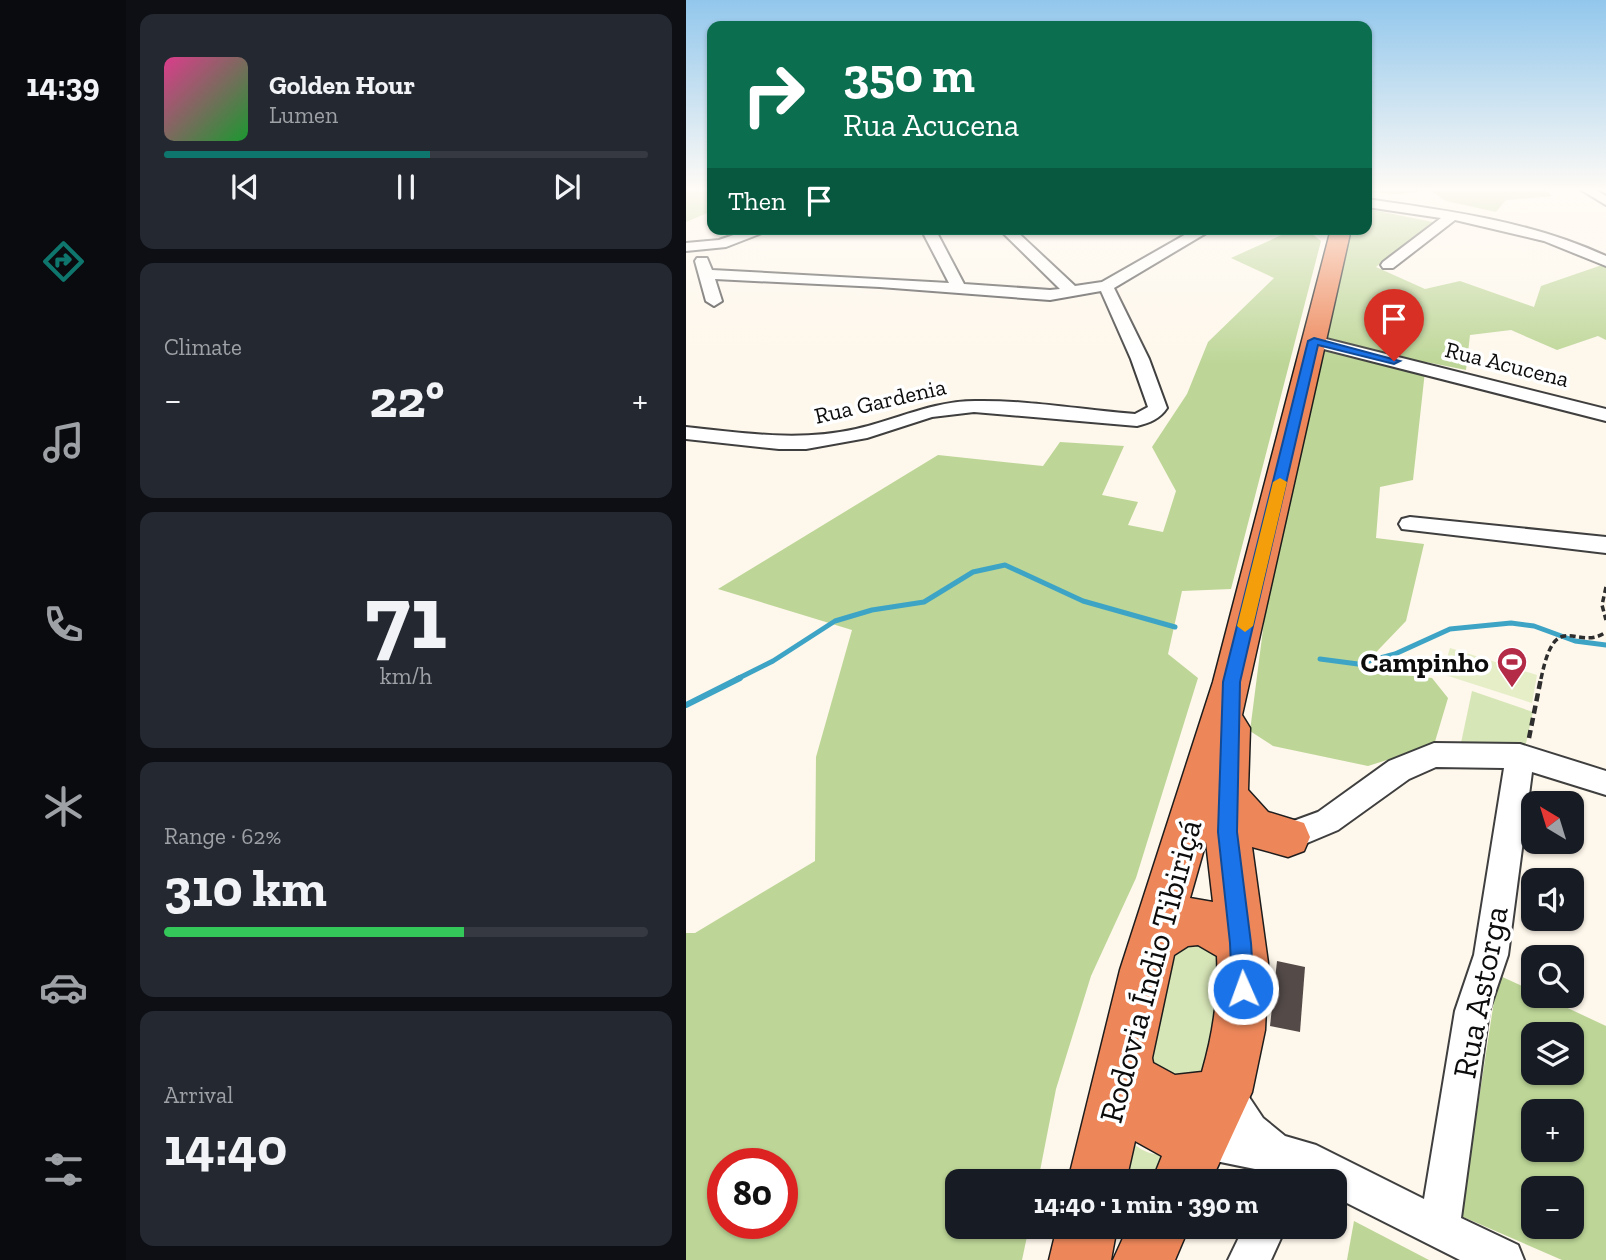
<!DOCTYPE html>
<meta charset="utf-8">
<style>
:root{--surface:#171b24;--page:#242831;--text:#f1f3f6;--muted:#9ea1a6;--line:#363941;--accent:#0f766e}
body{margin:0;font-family:"Zilla Slab",serif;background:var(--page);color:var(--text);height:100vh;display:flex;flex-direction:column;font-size:26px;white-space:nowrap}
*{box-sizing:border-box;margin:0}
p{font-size:23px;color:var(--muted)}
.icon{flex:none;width:38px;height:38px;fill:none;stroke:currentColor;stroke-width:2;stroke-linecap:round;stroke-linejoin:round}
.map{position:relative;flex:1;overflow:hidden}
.details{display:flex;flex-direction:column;gap:14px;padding:14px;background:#0d0f14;width:560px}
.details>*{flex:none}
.hud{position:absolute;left:21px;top:21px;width:665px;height:214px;border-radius:14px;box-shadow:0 2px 5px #0004;background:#0b6e4f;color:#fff;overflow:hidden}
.needle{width:46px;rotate:322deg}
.tools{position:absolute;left:835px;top:791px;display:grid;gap:14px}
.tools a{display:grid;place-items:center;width:63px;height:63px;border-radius:14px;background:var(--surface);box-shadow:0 2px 5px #0004;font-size:35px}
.speed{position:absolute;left:21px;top:1148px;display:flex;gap:14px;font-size:35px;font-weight:700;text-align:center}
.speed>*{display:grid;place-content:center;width:91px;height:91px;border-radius:50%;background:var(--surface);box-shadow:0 2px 5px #0004;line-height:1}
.speed .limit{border:10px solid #d22;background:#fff;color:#111}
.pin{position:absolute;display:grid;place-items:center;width:60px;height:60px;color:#fff;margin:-72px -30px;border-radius:50% 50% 50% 0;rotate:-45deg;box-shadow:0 0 7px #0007}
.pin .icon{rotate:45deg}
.me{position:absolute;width:77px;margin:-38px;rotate:358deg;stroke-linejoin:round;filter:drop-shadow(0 0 5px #0008)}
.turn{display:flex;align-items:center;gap:24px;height:147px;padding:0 21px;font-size:32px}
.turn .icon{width:91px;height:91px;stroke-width:2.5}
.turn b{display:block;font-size:49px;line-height:60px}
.then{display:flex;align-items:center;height:66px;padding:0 21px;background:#0003;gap:14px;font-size:26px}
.big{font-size:52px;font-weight:700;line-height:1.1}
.details .card{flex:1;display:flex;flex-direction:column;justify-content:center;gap:10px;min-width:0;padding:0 24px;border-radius:14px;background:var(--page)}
.details .dial{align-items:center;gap:0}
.dial b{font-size:91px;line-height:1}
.song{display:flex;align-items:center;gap:21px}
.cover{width:84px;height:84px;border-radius:10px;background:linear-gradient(135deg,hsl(330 70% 55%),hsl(130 70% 35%))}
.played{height:7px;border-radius:4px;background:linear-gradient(90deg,var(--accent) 55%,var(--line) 55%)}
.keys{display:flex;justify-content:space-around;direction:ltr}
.heat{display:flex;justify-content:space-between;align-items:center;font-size:38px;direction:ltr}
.charge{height:10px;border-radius:5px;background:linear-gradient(90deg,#34c759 62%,var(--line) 0)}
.trip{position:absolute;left:259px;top:1169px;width:402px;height:70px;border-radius:14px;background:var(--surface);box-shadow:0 2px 5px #0004;font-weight:700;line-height:70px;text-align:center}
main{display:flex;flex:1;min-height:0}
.menu{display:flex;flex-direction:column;width:126px;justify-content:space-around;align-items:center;background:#090b0e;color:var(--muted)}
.menu .icon{width:49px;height:49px}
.menu .active{color:var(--accent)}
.menu b{font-size:32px;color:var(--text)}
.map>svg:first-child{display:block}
.green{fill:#d7e6b7}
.forest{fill:#bdd697;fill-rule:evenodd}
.pitch{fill:#e6eec8}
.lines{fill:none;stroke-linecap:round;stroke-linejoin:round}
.stream-far1{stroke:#3da4c6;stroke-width:5}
.stream{stroke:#3da4c6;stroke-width:6}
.building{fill:#544b49}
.minor-casing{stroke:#3f3f3f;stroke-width:4}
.highway-casing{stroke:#1d1d1d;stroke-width:3}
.path-far1{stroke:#2e2e2e;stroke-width:3.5;stroke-dasharray:6 3.5;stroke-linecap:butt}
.path{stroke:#2e2e2e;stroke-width:4.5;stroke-dasharray:8 4.5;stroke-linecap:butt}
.minor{fill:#fff;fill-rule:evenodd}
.highway{fill:#ed875a;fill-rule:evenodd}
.route{fill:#1a73e8;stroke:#114b97;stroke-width:2}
.slow{fill:#f59e0b}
.labels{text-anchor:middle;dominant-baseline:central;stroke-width:7;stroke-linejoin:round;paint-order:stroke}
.far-street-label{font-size:23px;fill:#0c0c0c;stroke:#fff}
.poi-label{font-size:28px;font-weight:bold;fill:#0c0c0c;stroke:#fff;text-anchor:end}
.near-street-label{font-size:33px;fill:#0c0c0c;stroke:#fff}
</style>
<main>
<nav class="menu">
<b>14:39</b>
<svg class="icon active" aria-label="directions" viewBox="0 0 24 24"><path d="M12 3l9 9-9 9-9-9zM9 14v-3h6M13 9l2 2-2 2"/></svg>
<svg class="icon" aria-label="music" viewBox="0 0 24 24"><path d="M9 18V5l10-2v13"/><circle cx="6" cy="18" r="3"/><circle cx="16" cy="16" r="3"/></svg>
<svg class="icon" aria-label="phone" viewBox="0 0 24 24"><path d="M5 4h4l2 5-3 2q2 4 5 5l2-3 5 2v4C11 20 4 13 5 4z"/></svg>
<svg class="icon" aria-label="climate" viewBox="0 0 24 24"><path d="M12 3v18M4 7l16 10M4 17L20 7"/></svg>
<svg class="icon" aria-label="car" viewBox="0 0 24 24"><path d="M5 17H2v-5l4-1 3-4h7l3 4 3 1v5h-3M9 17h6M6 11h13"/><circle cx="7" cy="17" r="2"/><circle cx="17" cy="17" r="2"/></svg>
<svg class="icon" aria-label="filters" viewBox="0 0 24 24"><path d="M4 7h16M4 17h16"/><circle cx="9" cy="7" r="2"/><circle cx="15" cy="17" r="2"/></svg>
</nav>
<section class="details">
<div class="card">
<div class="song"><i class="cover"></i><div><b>Golden Hour</b><p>Lumen</p></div></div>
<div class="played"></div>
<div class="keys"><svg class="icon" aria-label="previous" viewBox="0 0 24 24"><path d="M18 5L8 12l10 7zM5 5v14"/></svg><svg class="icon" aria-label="pause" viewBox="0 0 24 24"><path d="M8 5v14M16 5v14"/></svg><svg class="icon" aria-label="next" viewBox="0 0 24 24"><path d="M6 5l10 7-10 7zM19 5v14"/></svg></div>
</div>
<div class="card"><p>Climate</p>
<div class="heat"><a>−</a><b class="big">22°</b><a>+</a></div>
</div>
<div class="card dial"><b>71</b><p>km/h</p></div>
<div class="card"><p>Range · 62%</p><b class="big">310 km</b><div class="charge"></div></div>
<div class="card"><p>Arrival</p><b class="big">14:40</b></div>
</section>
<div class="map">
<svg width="920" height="1260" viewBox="0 0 920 1260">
<rect width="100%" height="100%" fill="#fef7eb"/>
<g class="green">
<path d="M 786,691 L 847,712 L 839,748 L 775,743 Z"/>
<path d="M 503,939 L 532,951 L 537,995 L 517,1073 L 506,1085 L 464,1062 L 486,957 Z"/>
<path d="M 435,1131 C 450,1149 462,1156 485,1155 L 474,1181 L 425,1181 Z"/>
</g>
<g class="forest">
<path d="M 0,188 L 26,188 L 26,211 L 0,222 Z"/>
<path d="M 681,188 L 855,188 L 867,196 L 820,200 L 810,212 L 760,201 L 744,190 L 712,194 L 681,192 Z"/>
<path d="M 686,210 L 747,222 L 690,267 L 739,289 L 774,281 L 848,307 L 855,286 L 916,265 L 920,267 L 920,340 L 912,336 L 871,350 L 825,330 L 784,335 L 780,370 L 740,362 L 727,480 L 694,487 L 690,538 L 738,544 L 720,621 L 673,670 L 746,678 L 762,698 L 748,745 L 682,766 L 587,746 L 564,731 L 581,598 L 664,229 L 681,229 L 681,211 Z"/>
<path d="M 609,229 L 620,229 L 635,241 L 545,589 L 496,591 L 482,654 L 512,678 L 450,878 L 405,976 L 370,1089 L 352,1181 L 271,1181 L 271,1227 L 343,1227 L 336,1260 L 0,1260 L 0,933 L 9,933 L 129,861 L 130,757 L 166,630 L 32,589 L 252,455 L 357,466 L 374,442 L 438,446 L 416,495 L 452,502 L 442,525 L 477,532 L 490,491 L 466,447 L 501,394 L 522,342 L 588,278 L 545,258 ZM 37,1164 L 96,1164 L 96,1223 L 37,1223 Z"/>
<path d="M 812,975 L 847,991 L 847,996 L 856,996 L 920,1026 L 920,1260 L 876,1260 L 775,1216 ZM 847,1034 L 886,1034 L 886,1073 L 847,1073 ZM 847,1111 L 886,1111 L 886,1150 L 847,1150 ZM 847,1188 L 886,1188 L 886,1227 L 847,1227 Z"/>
<path d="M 668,1221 L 743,1260 L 661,1260 Z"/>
</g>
<path class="pitch" d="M 764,648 L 851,675 L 846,703 L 756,674 Z"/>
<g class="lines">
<g class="stream-far1">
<path d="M 634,659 L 672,664 L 709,654 L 764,629 L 825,623 L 848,626 L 889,641 L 920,645"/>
<path d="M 51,679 L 87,661 L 149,621 L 186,610 L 238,602 L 287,572 L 319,565 L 397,601 L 489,627"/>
</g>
<path class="stream" d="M 0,705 L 54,678"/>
</g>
<path class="building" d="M 591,961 L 619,967 L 614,1032 L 584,1026 Z"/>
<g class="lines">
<g class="minor-casing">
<g id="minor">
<path d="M 892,188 L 907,188 L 920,196 L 920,205 Z"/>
<path d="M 681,199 C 763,211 844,221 920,256 L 920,266 L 858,241 L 769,220 L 707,268 L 697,268 L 695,265 L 697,262 L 755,218 L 681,207 Z"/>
<path d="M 65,229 L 86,229 L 40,247 L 0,251 L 0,243 L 33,240 Z"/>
<path d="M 235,229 L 249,229 L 278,284 L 364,290 L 374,289 L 313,229 L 328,229 L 389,286 L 416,282 L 509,229 L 527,229 L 428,288 L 463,359 L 481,408 C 474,419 463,423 451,426 L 288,412 L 246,417 L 181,438 L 120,449 L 93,449 L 0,439 L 0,427 C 58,433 112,442 170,429 C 210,420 247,401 289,401 C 342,400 396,410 449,414 L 462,407 L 445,359 L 415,291 L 364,300 L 194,287 L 29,279 L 36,301 L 28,306 L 20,301 L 9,261 L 11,258 L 21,258 L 26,270 L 263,283 Z"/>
<path d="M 628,336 L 920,409 L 920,421 L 622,345 L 620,341 L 622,337 Z"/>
<path d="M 724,517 L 920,537 L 920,553 L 716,529 L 713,524 L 716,519 Z"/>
<path d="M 748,743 L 834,744 L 920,771 L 920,795 L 846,772 L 822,955 L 803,1011 L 775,1218 L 832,1245 L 838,1260 L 774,1260 L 649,1197 L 649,1181 L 585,1181 L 588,1173 L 515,1158 L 502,1152 L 496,1139 L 502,1126 L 515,1120 L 538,1124 L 520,1092 L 525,1079 L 538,1074 L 551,1079 L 577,1118 L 599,1136 L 630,1145 L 738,1199 L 769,1011 L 788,955 L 818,768 L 750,767 L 723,779 L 652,830 L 602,851 L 591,847 L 587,837 L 591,827 L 632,812 L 703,761 Z"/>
<path d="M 558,1227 L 600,1227 L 585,1260 L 542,1260 Z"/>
</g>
</g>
<g class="highway-casing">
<g id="highway">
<path d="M 645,229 L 665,229 L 556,715 L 564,728 L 562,790 L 582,812 L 618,823 L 624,837 L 618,851 L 602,857 L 566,847 L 582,963 L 579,1030 L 566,1092 L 525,1181 L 466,1181 L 476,1156 L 449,1141 L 440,1181 L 382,1181 L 434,970 L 527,682 ZM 520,842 L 527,902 L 504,898 ZM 512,945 L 531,956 C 533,995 527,1034 516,1072 L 489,1075 L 467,1063 L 466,1058 L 488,955 L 502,946 Z"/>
<path d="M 371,1227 L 431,1227 L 425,1260 L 363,1260 Z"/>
<path d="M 442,1227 L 503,1227 L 489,1260 L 427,1260 Z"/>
</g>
</g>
<g class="path-far1">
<path d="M 920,587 L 916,605 L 920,620"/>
<path d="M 855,679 C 870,605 890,653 920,632"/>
</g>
<path class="path" d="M 843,738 L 855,678"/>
<use href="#minor" class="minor"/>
<use href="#highway" class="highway"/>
</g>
<linearGradient id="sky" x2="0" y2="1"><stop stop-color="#92c7ec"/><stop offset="0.52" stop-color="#fffbf6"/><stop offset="1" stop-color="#fffbf6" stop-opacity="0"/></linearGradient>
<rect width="920" height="364" fill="url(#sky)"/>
<path class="route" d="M 628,338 L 714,361 L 708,364 L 632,345 L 554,682 L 551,832 L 565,943 L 568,989 L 565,997 L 557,1001 L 549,997 L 546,989 L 544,943 L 532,832 L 537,682 L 622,341 Z"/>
<path class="slow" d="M 594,478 L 601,482 L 567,626 L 559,632 L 551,626 L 587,482 Z"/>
<defs>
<g id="stadium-pin" transform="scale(1.575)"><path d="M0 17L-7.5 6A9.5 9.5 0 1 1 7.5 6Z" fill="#b42b47" stroke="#fff"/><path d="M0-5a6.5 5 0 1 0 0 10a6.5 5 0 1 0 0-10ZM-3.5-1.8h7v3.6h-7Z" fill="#fff"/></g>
</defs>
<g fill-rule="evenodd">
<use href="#stadium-pin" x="826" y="662"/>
</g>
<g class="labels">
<g class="far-street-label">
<text transform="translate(821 364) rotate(14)">Rua Acucena</text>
<text transform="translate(194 401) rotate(-13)">Rua Gardenia</text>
</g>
<g class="poi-label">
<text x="803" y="662">Campinho</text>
</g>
<g class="near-street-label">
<text transform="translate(464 971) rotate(-75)">Rodovia Índio Tibiriçá</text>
<text transform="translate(794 992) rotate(-79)">Rua Astorga</text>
</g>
</g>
</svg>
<div class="tools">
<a><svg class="needle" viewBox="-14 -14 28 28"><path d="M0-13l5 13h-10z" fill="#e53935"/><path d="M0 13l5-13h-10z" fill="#9ea1a6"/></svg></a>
<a><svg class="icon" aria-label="sound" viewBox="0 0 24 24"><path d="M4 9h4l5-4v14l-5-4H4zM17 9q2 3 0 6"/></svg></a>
<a><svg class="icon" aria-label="search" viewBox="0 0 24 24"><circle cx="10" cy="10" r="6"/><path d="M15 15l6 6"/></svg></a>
<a><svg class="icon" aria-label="layers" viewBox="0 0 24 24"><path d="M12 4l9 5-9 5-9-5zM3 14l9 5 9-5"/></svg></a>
<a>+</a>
<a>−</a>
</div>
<div class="speed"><div class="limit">80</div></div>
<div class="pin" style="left:708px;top:361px;background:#d93025"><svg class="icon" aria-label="arrive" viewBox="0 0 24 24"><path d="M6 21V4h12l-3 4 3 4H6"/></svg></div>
<svg class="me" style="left:557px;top:989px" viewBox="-20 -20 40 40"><circle r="17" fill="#1a73e8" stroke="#fff" stroke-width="3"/><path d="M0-11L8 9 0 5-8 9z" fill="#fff"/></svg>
<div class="trip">14:40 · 1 min · 390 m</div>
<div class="hud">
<div class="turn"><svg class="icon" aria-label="right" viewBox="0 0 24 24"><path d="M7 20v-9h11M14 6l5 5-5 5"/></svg><div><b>350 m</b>Rua Acucena</div></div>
<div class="then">Then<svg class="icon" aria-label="arrive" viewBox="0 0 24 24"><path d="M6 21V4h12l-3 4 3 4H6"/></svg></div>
</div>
</div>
</main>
